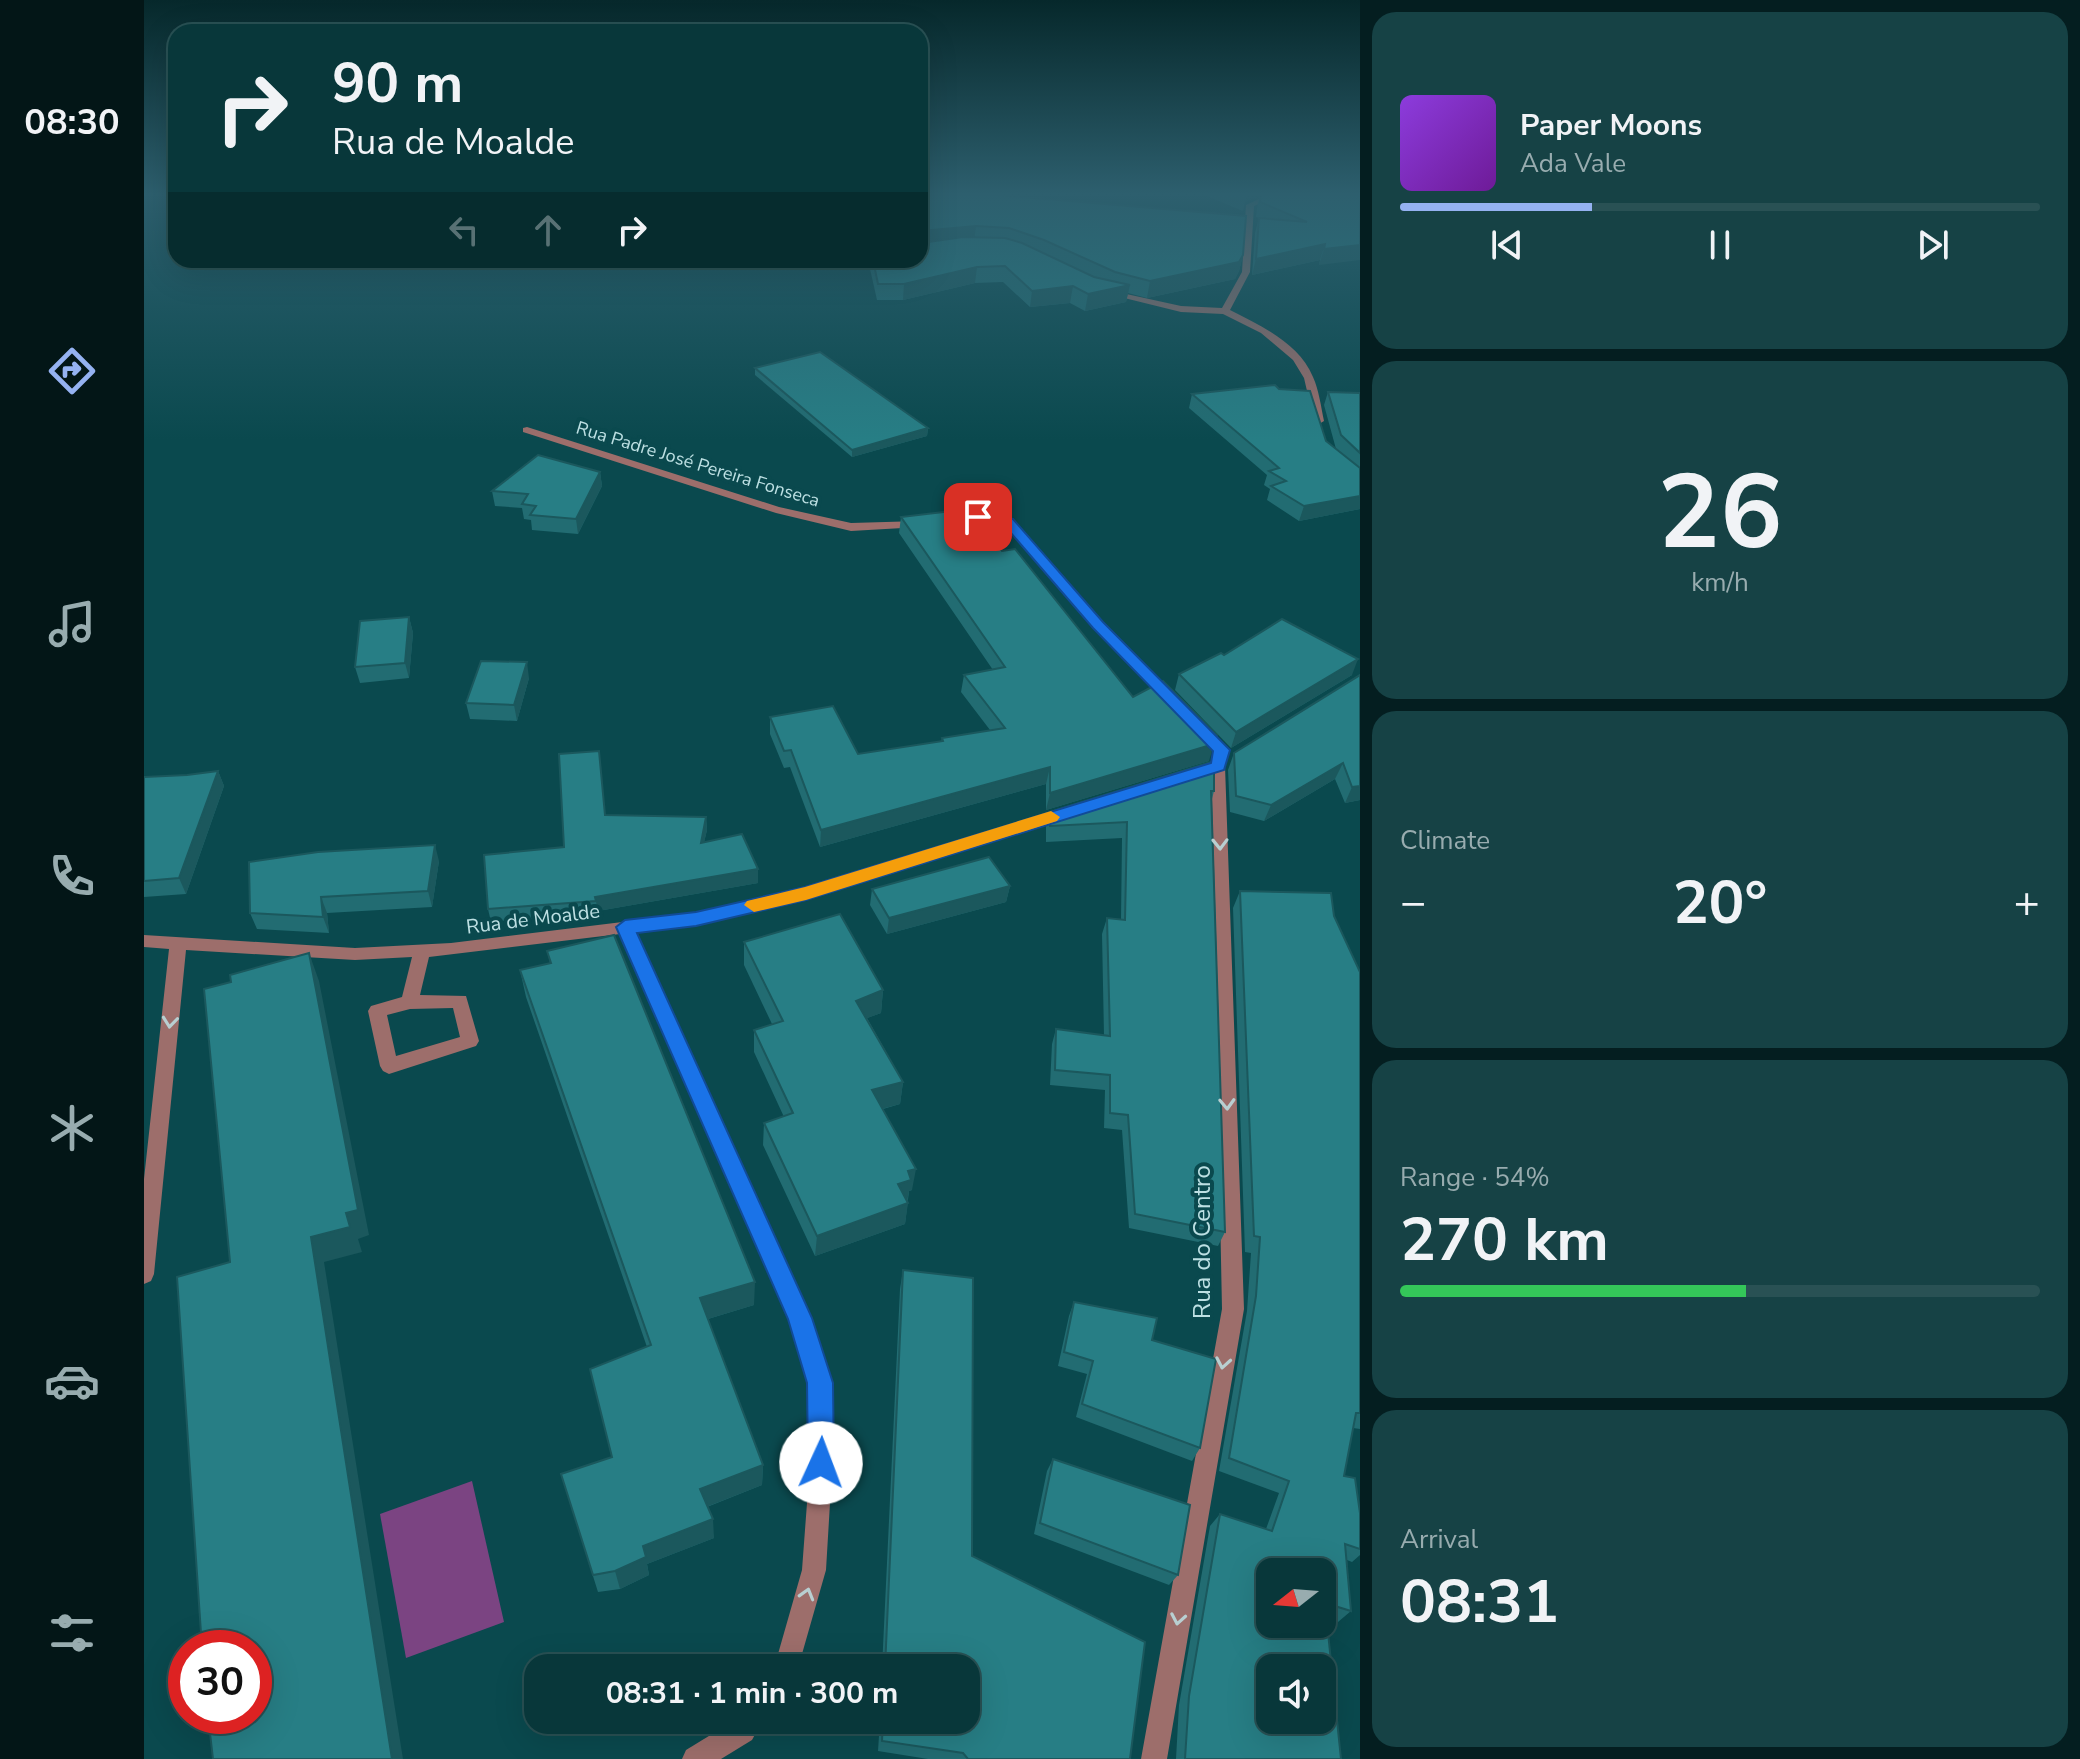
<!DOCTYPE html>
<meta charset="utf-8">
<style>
:root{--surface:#08373a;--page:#164245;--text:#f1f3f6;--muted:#98acaf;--line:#295154;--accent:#95b2f1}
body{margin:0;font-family:"Nunito Sans",sans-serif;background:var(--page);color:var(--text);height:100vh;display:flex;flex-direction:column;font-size:30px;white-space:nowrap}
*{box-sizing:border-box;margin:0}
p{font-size:26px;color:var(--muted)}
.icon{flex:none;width:44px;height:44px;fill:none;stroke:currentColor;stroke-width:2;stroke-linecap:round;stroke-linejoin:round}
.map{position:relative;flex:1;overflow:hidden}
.details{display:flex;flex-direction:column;gap:12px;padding:12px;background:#041e20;width:720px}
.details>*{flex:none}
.guide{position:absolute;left:24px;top:24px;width:760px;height:244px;border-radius:24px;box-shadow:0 8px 32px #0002,0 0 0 2px var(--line);background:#08373a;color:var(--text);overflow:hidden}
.needle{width:52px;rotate:253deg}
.buttons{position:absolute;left:1112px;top:1558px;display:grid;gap:16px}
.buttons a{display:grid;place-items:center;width:80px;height:80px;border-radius:16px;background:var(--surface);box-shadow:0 8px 32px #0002,0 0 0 2px var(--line);font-size:40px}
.speed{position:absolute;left:24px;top:1630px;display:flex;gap:16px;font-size:40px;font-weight:700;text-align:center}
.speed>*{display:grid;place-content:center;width:104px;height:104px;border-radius:50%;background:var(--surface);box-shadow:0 8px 32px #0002,0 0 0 2px var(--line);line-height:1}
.speed .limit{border:12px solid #d22;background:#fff;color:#111}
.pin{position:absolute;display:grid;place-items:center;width:68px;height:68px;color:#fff;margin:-34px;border-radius:16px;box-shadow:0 4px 12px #0006}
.me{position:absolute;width:88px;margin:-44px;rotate:2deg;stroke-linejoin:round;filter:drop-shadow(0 0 6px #0008)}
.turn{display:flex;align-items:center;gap:28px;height:168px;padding:0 32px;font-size:36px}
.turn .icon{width:104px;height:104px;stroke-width:2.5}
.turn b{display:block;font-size:56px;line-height:68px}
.lanes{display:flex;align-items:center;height:76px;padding:0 32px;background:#0003;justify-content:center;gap:40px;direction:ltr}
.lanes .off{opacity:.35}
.big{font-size:60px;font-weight:700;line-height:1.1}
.details .card{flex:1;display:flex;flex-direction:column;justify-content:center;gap:12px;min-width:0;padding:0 28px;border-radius:24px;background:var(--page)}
.details .dial{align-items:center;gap:0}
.dial b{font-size:104px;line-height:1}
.song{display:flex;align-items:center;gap:24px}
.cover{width:96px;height:96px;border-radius:12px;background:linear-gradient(135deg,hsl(270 70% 55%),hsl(280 70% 35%))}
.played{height:8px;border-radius:4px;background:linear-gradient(90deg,var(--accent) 30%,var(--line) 30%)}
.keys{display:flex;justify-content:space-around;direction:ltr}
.heat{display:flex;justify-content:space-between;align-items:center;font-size:44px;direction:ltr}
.charge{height:12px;border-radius:6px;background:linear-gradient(90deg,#34c759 54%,var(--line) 0)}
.trip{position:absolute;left:380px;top:1654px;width:456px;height:80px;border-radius:24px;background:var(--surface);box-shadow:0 8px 32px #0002,0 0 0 2px var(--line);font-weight:700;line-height:80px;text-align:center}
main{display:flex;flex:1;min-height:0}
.dock{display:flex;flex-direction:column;width:144px;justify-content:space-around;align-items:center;background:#031617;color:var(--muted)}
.dock .icon{width:56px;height:56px}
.dock .active{color:var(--accent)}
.dock b{font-size:36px;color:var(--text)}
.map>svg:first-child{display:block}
.green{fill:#7b4482}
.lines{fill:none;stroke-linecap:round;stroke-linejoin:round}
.street{fill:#9d6e6b;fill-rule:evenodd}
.wall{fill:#226c72}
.shaded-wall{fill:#1b585d}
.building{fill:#277e85;stroke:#1b585d;stroke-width:2;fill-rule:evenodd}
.oneway{stroke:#b8cfd1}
.route{fill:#1a73e8;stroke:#114b97;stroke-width:2}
.slow{fill:#f59e0b}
.labels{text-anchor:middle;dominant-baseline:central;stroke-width:8;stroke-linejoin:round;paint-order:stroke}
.far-street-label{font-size:18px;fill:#bde0e3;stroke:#0a494e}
.street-label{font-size:20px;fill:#bde0e3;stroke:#0a494e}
.near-street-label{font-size:24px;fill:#bde0e3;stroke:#0a494e}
</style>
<main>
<nav class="dock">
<b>08:30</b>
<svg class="icon active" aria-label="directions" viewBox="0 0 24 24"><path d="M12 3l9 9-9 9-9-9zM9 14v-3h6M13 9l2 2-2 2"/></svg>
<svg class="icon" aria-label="music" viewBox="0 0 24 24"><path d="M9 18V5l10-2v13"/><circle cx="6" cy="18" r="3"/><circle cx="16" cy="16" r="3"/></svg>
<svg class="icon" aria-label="phone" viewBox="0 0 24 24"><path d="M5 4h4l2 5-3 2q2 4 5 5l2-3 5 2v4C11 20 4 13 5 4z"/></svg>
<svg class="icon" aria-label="climate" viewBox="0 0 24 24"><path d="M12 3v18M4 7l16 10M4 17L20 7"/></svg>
<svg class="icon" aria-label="car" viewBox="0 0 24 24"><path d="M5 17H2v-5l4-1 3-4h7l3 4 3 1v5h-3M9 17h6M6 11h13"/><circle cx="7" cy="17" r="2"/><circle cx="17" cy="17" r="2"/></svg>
<svg class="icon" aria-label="filters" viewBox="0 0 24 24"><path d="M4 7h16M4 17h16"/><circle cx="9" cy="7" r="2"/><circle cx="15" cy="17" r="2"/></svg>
</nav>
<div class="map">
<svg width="1216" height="1759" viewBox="0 0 1216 1759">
<rect width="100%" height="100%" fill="#0a494e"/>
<path class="green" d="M 328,1481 L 360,1622 L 262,1658 L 236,1514 Z"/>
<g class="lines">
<g class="street">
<path d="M 1128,193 L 1139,193 L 1110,206 L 1106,272 L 1086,310 C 1117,326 1155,343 1169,377 C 1175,390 1177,407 1180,421 L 1175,424 L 1170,421 L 1160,378 L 1149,360 L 1117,333 L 1079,314 L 1037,312 L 960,293 L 964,290 L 1037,306 L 1078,308 L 1098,272 L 1102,205 Z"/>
<path d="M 383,427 L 635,507 L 707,523 L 776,521 L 782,524 L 776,527 L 707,531 L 632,513 L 379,432 L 379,428 Z"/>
<path d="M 834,514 L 869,520 L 959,622 L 1031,695 L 1033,698 L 1031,701 L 1021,701 L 949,628 L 861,525 L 834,520 L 811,523 L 805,520 L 811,517 Z"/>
<path d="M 1057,724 L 1062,726 L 1085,750 L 1081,766 L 1100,1309 L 1023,1759 L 997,1759 L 1078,1309 L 1067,766 L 1071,751 L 1050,729 Z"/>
<path d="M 923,807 L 931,812 L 928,816 C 785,861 642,914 492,933 L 664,1311 L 687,1383 L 690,1436 L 682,1570 L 654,1668 L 627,1668 L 634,1654 L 658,1570 L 668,1436 L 665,1383 L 645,1319 L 476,934 L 285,957 L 276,995 L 322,996 L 335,1041 L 332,1046 L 245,1074 L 239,1071 L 236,1066 L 224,1011 L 227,1006 L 258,997 L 268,957 L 211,960 L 42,950 L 10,1274 L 7,1281 L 0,1284 L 0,1179 L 25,949 L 0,947 L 0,935 L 211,948 L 307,943 L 552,913 L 661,887 ZM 309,1008 L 316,1037 L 252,1056 L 243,1015 L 266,1009 Z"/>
<path d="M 591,1720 L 619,1720 L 608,1740 L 577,1759 L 538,1759 L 542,1750 Z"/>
</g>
</g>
<g class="wall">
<path d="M 776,194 L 1099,255 L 1095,271 L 1091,279 L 1003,298 L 984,293 L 982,302 L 941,311 L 926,303 L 886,307 L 859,282 L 831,283 L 759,300 L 733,300 L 724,260 L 776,260 Z"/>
<path d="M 1058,194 L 1216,194 L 1175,265 L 1176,260 L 1108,275 L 1111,233 L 1115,218 L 1112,217 L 1113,208 L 1116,195 L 1101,202 L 1099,211 Z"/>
<path d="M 225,260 L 258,260 L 226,262 Z"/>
<path d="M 611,368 L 784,428 L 783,436 L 708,457 L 611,375 Z"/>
<path d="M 1184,392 L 1216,393 L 1216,509 L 1155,521 L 1123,500 L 1126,489 L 1120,485 L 1123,475 L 1045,408 L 1048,394 L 1182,441 L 1192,449 L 1180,405 Z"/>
<path d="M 456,472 L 458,486 L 434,534 L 388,530 L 387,520 L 380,519 L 378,508 L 351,506 L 348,491 Z"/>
<path d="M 757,517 L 858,551 L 989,697 L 1065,761 L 902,810 L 902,784 L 676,847 L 646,767 L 640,768 L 626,734 L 626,717 L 714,754 L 797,742 L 798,738 L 846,730 L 817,692 L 820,675 L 849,670 L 755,533 Z"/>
<path d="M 265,617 L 269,633 L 265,678 L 216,683 L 211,667 Z"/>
<path d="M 1080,655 L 1208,675 L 1087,748 L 1031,690 L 1035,674 Z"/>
<path d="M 1216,675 L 1216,800 L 1201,803 L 1191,779 L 1120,821 L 1086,812 L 1084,770 L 1090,753 Z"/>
<path d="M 385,678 L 373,721 L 326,719 L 322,703 Z"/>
<path d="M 1070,761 L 1070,791 L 1068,799 L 1081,1232 L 1074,1246 L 985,1228 L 978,1130 L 960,1128 L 961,1090 L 906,1085 L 908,1044 L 912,1029 L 960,1036 L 958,934 L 963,918 L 977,920 L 978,838 L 902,842 L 902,827 L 906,812 Z"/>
<path d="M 74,771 L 80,786 L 42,894 L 0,897 L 0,777 L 43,775 Z"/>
<path d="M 461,815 L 562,817 L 563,830 L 560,842 L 614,883 L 454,911 L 454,914 L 347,922 L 344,909 L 420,847 Z"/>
<path d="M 295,861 L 288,907 L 183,913 L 185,933 L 113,929 L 106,913 Z"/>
<path d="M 866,886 L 862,902 L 743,934 L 726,905 L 728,889 Z"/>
<path d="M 1096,891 L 1190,916 L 1216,972 L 1216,1429 L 1209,1428 L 1200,1476 L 1216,1513 L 1216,1555 L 1208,1562 L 1203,1560 L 1207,1611 L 1194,1622 L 1183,1618 L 1197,1759 L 1032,1759 L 1035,1705 L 1066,1526 L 1076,1514 L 1122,1529 L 1135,1493 L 1075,1471 L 1103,1311 L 1107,1253 L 1101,1252 L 1089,908 Z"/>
<path d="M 600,942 L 739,990 L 737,1013 L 723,1018 L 759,1082 L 756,1104 L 739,1109 L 768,1190 L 765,1191 L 761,1224 L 671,1256 L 619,1145 L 620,1123 L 640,1117 L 610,1052 L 610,1030 L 628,1024 L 600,965 Z"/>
<path d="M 403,951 L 610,1305 L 564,1319 L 619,1465 L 618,1485 L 563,1507 L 570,1538 L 503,1564 L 505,1575 L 476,1589 L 454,1592 L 417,1474 L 468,1457 L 446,1369 L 503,1347 L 382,997 L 376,970 L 406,963 Z"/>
<path d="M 759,1270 L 828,1556 L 986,1759 L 784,1759 L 734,1751 L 736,1720 L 822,1720 L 822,1668 L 738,1668 L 756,1289 Z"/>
<path d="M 930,1302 L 1008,1340 L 1056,1448 L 1048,1461 L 932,1417 L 943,1374 L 914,1366 L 925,1316 Z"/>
<path d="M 909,1459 L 1034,1575 L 1025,1585 L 890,1534 L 903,1471 Z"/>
</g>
<g class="shaded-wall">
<path d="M 1103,194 L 1120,194 L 1101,202 Z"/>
<path d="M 832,226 L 830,242 L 776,247 L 777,231 Z"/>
<path d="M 1181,244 L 1176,260 L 1108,275 L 1112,259 Z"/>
<path d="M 1216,245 L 1216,260 L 1175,265 L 1180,249 Z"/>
<path d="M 1099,255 L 1095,271 L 1091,279 L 1003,298 L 1006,281 Z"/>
<path d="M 568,260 L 600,260 L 568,266 Z"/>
<path d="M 833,267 L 831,283 L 759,300 L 760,284 Z"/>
<path d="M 986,285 L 982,302 L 941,311 L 944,294 Z"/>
<path d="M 929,286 L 926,303 L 886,307 L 888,291 Z"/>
<path d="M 784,428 L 783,436 L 708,457 L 708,450 Z"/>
<path d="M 456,472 L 458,486 L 434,534 L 432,519 Z"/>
<path d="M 1216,496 L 1216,509 L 1155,521 L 1160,506 Z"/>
<path d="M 265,617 L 269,633 L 265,678 L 261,663 Z"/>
<path d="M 1214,659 L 1208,675 L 1087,748 L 1092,732 Z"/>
<path d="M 383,662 L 385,678 L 373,721 L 370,705 Z"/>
<path d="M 1070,744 L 1065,761 L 902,810 L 906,793 Z"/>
<path d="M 1199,763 L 1191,779 L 1120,821 L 1127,805 Z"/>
<path d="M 906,767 L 902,784 L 676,847 L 677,830 Z"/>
<path d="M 74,771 L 80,786 L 42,894 L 35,878 Z"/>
<path d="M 1216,786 L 1216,800 L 1201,803 L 1208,787 Z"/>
<path d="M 562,817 L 563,830 L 557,856 L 557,843 Z"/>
<path d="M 291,845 L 295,861 L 288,907 L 284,891 Z"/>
<path d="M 614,869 L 614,883 L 454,911 L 451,897 Z"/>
<path d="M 866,886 L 862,902 L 743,934 L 745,918 Z"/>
<path d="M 177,897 L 183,913 L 185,933 L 179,917 Z"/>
<path d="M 165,953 L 175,981 L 225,1235 L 214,1239 L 218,1252 L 180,1262 L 259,1759 L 248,1759 L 167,1237 L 202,1213 Z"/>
<path d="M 739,990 L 737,1013 L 710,1023 L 712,1001 Z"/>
<path d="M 759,1082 L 756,1104 L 726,1112 L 728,1090 Z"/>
<path d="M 772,1169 L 768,1190 L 765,1191 L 763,1202 L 754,1184 L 764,1171 Z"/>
<path d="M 764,1203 L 761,1224 L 671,1256 L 673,1236 Z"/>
<path d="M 611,1282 L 610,1305 L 557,1321 L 556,1298 Z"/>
<path d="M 619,1465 L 618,1485 L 557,1509 L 556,1489 Z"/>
<path d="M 569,1519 L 570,1538 L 503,1564 L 505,1575 L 476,1589 L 471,1571 L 499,1546 Z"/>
</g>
<g class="building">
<path d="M 776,194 L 843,194 L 1102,216 L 1099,255 L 1095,262 L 1006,281 L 971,272 L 900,240 L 865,228 L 832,226 L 777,231 L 776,235 Z"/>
<path d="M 1117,194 L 1216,194 L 1216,245 L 1180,249 L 1181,244 L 1112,259 L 1115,218 L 1163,222 L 1116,202 Z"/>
<path d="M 819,237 L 861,238 L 878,243 L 950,277 L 986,285 L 944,294 L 929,286 L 888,291 L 861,266 L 833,267 L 760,284 L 734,284 L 729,260 L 776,260 L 776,241 L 778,243 Z"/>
<path d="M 676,352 L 784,428 L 708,450 L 611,368 Z"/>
<path d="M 1131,385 L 1135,389 L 1166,391 L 1182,441 L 1216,468 L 1216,496 L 1160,506 L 1127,486 L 1142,481 L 1125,471 L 1135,468 L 1048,394 Z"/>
<path d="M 1184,392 L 1216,393 L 1216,453 L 1197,435 Z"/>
<path d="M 394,455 L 456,472 L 432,519 L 386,515 L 392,506 L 378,504 L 384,494 L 348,491 Z"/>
<path d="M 825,509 L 858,551 L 871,549 L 989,697 L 1019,681 L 1073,735 L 1070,744 L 906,793 L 906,767 L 677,830 L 647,750 L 640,751 L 626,717 L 689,706 L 714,754 L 799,741 L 798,738 L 861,728 L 820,675 L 861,667 L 757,517 Z"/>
<path d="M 265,617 L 261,663 L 211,667 L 216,621 Z"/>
<path d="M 1138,619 L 1214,659 L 1092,732 L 1035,674 L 1077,653 L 1080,655 Z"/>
<path d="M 337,661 L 383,662 L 370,705 L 322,703 Z"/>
<path d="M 1216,675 L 1216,786 L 1208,787 L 1199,763 L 1127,805 L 1092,796 L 1090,753 Z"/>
<path d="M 455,751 L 461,815 L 562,817 L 557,843 L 598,834 L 614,869 L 451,897 L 452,901 L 344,909 L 340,855 L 420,847 L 415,754 Z"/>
<path d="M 1070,761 L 1070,791 L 1067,791 L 1081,1232 L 991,1214 L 984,1115 L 966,1113 L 966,1075 L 911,1070 L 912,1029 L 966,1036 L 963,918 L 981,920 L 983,822 L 906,826 L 906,812 Z"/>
<path d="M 74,771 L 35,878 L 0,881 L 0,777 L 43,775 Z"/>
<path d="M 291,845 L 284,891 L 177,897 L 179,917 L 106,913 L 105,862 L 174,852 Z"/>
<path d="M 845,857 L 866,886 L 745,918 L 728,889 Z"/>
<path d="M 1096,891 L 1187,893 L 1190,916 L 1216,972 L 1216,1413 L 1212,1413 L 1200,1476 L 1211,1478 L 1216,1513 L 1216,1549 L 1201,1544 L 1207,1611 L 1181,1603 L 1197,1759 L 1041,1759 L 1045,1696 L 1076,1514 L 1128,1531 L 1145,1481 L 1085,1458 L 1112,1296 L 1116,1237 L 1110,1236 ZM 1126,1572 L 1178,1572 L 1178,1624 L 1126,1624 ZM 1126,1668 L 1178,1668 L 1178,1720 L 1126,1720 Z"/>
<path d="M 696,914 L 739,990 L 712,1001 L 759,1082 L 728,1090 L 772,1169 L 764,1171 L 767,1180 L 754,1184 L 764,1203 L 673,1236 L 620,1123 L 649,1113 L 610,1030 L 639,1021 L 600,942 Z"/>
<path d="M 470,935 L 611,1282 L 556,1298 L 619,1465 L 556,1489 L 569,1519 L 499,1546 L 502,1557 L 471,1571 L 449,1575 L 417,1474 L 468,1457 L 446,1369 L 507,1345 L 376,970 L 407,963 L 403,951 Z"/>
<path d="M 165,953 L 214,1210 L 202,1213 L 206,1227 L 167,1237 L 248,1759 L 69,1759 L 64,1716 L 110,1716 L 110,1648 L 58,1648 L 33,1277 L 86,1262 L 60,989 L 87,982 L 86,975 Z"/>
<path d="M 759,1270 L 829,1278 L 828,1556 L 1001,1642 L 986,1759 L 824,1759 L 819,1753 L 738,1741 L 739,1720 L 822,1720 L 822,1668 L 741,1668 Z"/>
<path d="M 930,1302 L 1013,1318 L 1008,1340 L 1072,1359 L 1056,1448 L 938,1404 L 949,1361 L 920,1352 Z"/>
<path d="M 909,1459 L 1046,1505 L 1034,1575 L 896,1523 Z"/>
</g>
<defs><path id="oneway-chevron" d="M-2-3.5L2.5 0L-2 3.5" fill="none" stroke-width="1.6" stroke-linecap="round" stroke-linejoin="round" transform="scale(2)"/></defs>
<g class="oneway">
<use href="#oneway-chevron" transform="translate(1076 844) rotate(89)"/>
<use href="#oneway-chevron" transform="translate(26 1022) rotate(96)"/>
<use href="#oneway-chevron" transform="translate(1083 1104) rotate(88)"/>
<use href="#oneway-chevron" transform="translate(1079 1363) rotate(100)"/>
<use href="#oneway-chevron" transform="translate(663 1594) rotate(-74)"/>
<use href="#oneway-chevron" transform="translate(1034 1619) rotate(100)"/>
</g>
<linearGradient id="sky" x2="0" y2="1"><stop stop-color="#06282b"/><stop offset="0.44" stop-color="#2d5f6e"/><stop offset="1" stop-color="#2d5f6e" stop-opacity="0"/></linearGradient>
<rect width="1216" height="440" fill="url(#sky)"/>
<path class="route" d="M 834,513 L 869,519 L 959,622 L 1086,750 L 1080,770 L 662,900 L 552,926 L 493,933 L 668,1318 L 689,1383 L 690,1463 L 686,1472 L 677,1476 L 667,1472 L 664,1463 L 663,1383 L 644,1319 L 472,927 L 481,920 L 552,912 L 661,887 L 1067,763 L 1069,751 L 949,628 L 860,525 L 829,520 L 829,515 Z"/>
<path class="slow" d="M 907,811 L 916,817 L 913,821 L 662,900 L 610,912 L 600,905 L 603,901 L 661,887 Z"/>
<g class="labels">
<g class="far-street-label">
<text transform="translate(554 464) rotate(17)">Rua Padre José Pereira Fonseca</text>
</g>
<g class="street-label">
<text transform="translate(389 919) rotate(-7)">Rua de Moalde</text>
</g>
<g class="near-street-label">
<text transform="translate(1058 1242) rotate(-90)">Rua do Centro</text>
</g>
</g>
</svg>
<div class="buttons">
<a><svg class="needle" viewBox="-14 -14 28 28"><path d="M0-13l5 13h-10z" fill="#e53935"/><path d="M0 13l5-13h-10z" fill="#98acaf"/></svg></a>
<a><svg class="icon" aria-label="sound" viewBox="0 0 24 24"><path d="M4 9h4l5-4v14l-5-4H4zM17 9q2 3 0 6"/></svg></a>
</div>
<div class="speed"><div class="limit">30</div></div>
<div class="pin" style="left:834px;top:517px;background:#d93025"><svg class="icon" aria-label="arrive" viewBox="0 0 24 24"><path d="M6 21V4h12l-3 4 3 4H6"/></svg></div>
<svg class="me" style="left:677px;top:1463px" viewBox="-20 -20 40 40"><circle r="19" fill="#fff"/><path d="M0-13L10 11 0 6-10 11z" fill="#1a73e8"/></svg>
<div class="trip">08:31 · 1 min · 300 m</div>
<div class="guide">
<div class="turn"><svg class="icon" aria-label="right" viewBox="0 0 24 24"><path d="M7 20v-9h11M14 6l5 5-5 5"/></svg><div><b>90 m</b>Rua de Moalde</div></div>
<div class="lanes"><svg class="icon off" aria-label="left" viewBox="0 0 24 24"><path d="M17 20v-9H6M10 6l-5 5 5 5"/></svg><svg class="icon off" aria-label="ahead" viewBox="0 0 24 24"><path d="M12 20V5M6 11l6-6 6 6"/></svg><svg class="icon" aria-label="right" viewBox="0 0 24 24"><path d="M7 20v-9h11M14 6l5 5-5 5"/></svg></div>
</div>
</div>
<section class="details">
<div class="card">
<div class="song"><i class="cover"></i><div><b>Paper Moons</b><p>Ada Vale</p></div></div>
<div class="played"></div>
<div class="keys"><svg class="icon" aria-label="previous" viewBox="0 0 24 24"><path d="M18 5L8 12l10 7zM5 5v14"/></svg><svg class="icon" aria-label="pause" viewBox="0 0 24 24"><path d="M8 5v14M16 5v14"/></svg><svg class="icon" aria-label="next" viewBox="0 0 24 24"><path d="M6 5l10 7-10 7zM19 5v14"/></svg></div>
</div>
<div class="card dial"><b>26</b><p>km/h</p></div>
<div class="card"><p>Climate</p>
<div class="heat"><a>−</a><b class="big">20°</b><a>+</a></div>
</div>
<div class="card"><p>Range · 54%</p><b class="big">270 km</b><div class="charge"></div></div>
<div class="card"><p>Arrival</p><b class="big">08:31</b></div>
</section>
</main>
